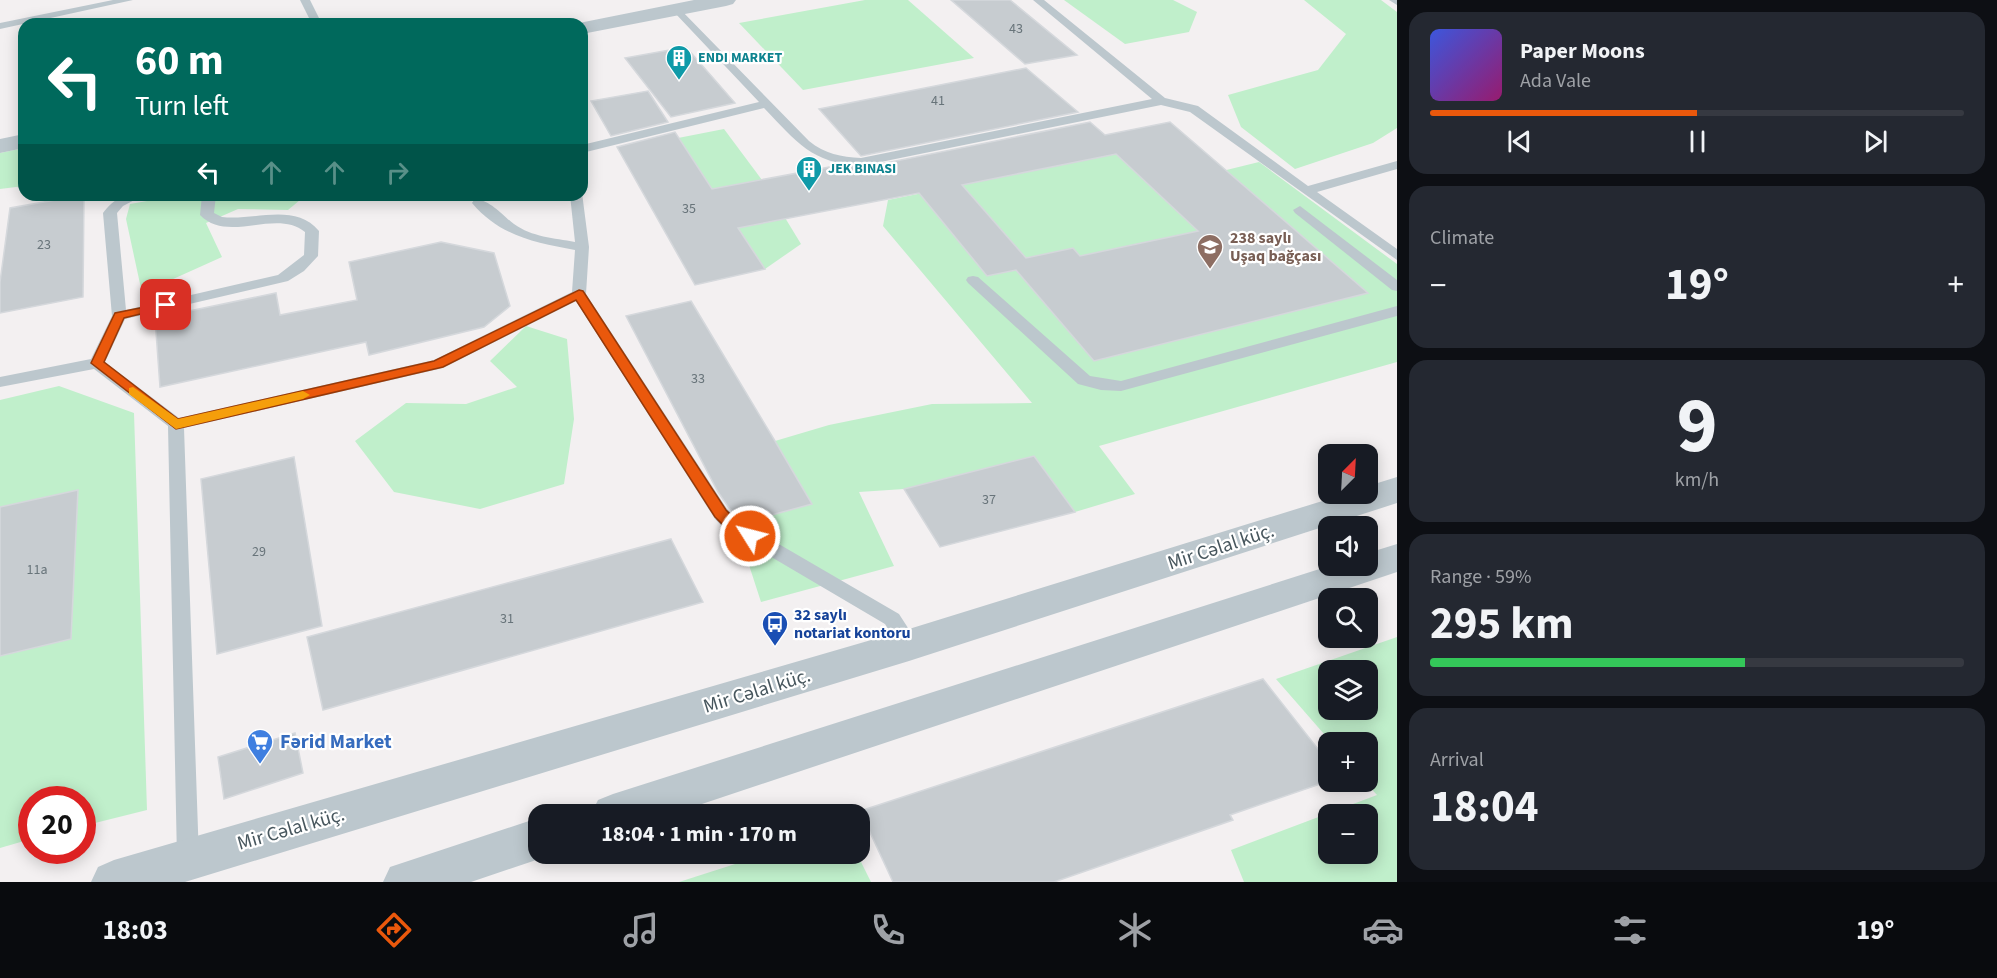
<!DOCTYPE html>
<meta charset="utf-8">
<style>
:root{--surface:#171b24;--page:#242831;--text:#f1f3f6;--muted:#9ea1a6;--line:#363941;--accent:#ea580c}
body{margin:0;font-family:"Source Sans 3",sans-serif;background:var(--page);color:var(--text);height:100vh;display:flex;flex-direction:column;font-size:22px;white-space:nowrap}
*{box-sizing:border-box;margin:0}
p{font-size:20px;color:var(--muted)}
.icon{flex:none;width:33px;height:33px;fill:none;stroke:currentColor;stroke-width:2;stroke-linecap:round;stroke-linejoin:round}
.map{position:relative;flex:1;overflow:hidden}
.sheet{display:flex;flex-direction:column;gap:12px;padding:12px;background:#0d0f14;width:600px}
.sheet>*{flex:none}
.guide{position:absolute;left:18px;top:18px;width:570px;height:183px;border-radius:18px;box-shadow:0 3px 15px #0003;background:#00695c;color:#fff;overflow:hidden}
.needle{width:39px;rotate:24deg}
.fabs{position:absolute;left:1318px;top:444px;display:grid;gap:12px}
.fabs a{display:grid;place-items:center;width:60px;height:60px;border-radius:12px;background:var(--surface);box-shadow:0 3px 15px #0003;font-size:30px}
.speed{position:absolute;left:18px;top:786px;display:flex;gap:12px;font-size:30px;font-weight:700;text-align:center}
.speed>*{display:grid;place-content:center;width:78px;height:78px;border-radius:50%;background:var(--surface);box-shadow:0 3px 15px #0003;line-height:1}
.speed .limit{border:9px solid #d22;background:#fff;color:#111}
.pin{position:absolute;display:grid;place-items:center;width:51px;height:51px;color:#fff;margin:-26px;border-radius:12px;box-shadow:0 3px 9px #0006}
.me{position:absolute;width:66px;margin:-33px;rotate:306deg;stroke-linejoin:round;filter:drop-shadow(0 0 4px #0008)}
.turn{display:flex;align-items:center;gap:21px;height:126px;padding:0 18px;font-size:27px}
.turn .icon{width:78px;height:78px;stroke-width:2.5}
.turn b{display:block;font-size:42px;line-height:51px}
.lanes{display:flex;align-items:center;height:57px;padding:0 18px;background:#0003;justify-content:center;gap:30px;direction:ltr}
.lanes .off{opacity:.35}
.big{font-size:45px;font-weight:700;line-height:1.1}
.sheet .widget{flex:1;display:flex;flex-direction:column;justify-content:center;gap:9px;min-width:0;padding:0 21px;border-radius:18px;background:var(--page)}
.sheet .dial{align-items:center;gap:0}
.dial b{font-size:78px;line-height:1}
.song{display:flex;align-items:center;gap:18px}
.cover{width:72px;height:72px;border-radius:9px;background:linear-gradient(135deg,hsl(230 70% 55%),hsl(320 70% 35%))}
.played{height:6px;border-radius:3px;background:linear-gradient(90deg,var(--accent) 50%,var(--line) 50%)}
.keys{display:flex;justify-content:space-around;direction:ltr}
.heat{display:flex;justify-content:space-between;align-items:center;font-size:33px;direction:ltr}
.charge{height:9px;border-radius:4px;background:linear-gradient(90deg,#34c759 59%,var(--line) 0)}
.trip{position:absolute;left:528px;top:804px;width:342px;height:60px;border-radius:18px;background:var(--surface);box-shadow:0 3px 15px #0003;font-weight:700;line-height:60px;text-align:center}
.menu{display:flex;height:96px;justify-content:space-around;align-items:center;background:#090b0e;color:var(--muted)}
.menu .icon{width:42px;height:42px}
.menu .active{color:var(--accent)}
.menu b{font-size:27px;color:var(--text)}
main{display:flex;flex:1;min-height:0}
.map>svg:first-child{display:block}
.green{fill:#c0efcb;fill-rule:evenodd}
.building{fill:#c7ccd0;stroke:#d5d8dc;stroke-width:1.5;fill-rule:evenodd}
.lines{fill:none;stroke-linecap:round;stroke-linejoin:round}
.service{fill:#bcc7cd;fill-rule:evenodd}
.minor{fill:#bcc7cd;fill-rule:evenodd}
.tertiary{fill:#bcc7cd;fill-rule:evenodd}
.route{fill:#ea580c;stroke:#983908;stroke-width:1.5}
.slow{fill:#f59e0b}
.labels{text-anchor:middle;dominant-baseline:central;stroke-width:4.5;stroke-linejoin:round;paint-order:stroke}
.number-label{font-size:14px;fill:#68747a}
.far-culture-label{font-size:14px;font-weight:bold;fill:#0d838f;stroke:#fff;text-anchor:start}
.education-label{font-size:16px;font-weight:bold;fill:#785e54;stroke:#fff;text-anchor:start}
.transit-label{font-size:16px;font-weight:bold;fill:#164399;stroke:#fff;text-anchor:start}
.near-street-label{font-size:20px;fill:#48575e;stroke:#fff}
.near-shop-label{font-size:20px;font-weight:bold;fill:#366cbe;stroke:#fff;text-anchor:start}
</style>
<main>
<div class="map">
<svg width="1397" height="882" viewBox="0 0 1397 882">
<rect width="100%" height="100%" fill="#f3f0f1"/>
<g class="green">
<path d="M 865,0 L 908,0 L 974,58 L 803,90 L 739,23 Z"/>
<path d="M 1064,0 L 1173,0 L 1197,12 L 1189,32 L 1125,44 Z"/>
<path d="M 1304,0 L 1381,0 L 1397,12 L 1397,128 L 1373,143 L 1295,169 L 1241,127 L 1228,95 L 1318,70 L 1346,34 Z"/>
<path d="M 724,129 L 762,180 L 801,244 L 765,269 L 678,138 Z"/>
<path d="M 1165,144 L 1202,176 L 1259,162 L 1397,264 L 1397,362 L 1099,446 L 1135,494 L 1075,512 L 1034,456 L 904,489 L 859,492 L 894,566 L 761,602 L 736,525 L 811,503 L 775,441 L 829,425 L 932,404 L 1032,403 L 883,226 L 888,200 Z"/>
<path d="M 24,148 L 24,186 L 0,189 L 0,153 Z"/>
<path d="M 181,195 L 306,195 L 288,210 L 238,209 L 206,223 L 222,257 L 142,293 L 126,219 L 130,204 Z"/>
<path d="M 526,326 L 567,339 L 574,419 L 564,484 L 480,509 L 394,492 L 355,441 L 406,403 L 466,404 L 517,387 L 490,361 Z"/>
<path d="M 59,386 L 134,413 L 147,810 L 83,826 L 82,800 L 32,800 L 31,839 L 0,848 L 0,400 Z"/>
<path d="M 1397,637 L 1397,882 L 1244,882 L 1231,850 L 1377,795 L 1365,782 L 1368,782 L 1368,742 L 1331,742 L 1276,679 ZM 1329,670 L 1368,670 L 1368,710 L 1329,710 ZM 1368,814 L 1368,854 L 1329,854 L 1329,814 Z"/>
<path d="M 766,854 L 857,854 L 871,882 L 679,882 Z"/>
</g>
<g class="building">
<path d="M 951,0 L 1010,0 L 1077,55 L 1025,64 Z"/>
<path d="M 686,47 L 735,103 L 671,117 L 625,58 Z"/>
<path d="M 1026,68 L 1078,112 L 861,156 L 819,109 Z"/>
<path d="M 648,91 L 668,122 L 611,136 L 591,101 Z"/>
<path d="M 1090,122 L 1105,135 L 1170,122 L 1368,293 L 1094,361 L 1016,270 L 987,276 L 919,193 L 738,228 L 765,269 L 695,285 L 617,147 L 675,132 L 712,189 L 840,165 L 861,168 ZM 1116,154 L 1198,231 L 1080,256 L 1073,248 L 1026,258 L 962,185 Z"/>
<path d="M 84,195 L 83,297 L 0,313 L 0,282 L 10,208 Z"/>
<path d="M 441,242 L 494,253 L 510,306 L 484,327 L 369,355 L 366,342 L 160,387 L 155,318 L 276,293 L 280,315 L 357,300 L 349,262 Z"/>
<path d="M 691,301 L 775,441 L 812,504 L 746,522 L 729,508 L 718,492 L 626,316 Z"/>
<path d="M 1034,456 L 1075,512 L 940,547 L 904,489 Z"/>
<path d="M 294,457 L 322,626 L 217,654 L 201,479 Z"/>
<path d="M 78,490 L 71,639 L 0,656 L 0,507 Z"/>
<path d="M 671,539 L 703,602 L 323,710 L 307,637 Z"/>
<path d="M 1263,679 L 1329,763 L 1329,781 L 1230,815 L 1233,820 L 1054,882 L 893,882 L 860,811 Z"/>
<path d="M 295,733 L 303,773 L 224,799 L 218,757 Z"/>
</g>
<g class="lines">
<g class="service">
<path d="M 113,0 L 133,0 L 0,29 L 0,23 Z"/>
<path d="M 300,0 L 310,0 L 322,24 L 312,24 Z"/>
<path d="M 1033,0 L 1044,0 L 1165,98 L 1198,106 L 1308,186 L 1397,161 L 1397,169 L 1317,192 L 1397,249 L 1397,260 L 1190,112 L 1161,105 L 861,166 C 811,163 797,142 764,108 L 582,153 L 582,145 L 759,102 L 674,12 L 673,10 L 678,7 L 809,141 C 825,154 841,157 861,158 L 1152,99 Z"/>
<path d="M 1389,0 L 1397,0 L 1397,5 Z"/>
<path d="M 582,193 L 589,247 L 586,294 L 727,509 L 739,521 L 899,614 L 919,645 L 916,651 L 909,653 L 902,651 L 885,624 L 727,531 L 715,519 L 576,301 L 443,368 L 184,428 L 199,859 L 196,867 L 188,870 L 180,867 L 177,859 L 168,426 L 94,369 L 0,387 L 0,377 L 91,359 L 112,316 L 103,213 C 115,197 124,195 144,195 L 123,206 L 117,213 L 126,310 L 278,275 L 304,255 L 305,232 C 276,208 228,244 200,215 L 202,195 L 216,195 L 214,213 L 222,217 C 254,221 295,202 319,231 L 318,256 L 304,271 L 288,281 L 125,319 L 105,362 L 179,418 L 434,360 L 572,292 L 575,250 C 535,243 500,236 472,203 L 474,200 C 488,197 504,217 514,224 C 532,237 554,238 575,242 L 570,195 L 582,195 Z"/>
<path d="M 1300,206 L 1397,280 L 1397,291 L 1392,290 L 1295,213 L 1293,210 Z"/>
<path d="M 973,276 L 978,277 L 1090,376 L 1121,381 L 1397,306 L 1397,316 L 1121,391 L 1101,390 L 1078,384 L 968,283 L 966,280 L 968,277 Z"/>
</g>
<g class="minor">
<path d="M 694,0 L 736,0 L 733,4 L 726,6 L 582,34 L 582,24 L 574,24 Z"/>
<path d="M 24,134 L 24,148 L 0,153 L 0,139 Z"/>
</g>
<g class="tertiary">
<path d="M 1397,477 L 1397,503 L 909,661 L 185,882 L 91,882 L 98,867 L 114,860 L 909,629 L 1345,494 L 1368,494 L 1368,486 Z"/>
<path d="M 1397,544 L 1397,572 L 672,814 L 591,814 L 598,800 L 613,794 L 1329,566 L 1368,566 L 1368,553 Z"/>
<path d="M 538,818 L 538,854 L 554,854 L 471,882 L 383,882 L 390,867 Z"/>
</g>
</g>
<path class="route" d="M 579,290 L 583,291 L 726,510 C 734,519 751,527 757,536 L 755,540 C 740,544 725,527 715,517 L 576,300 L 443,367 L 176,429 L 91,363 L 115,313 L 170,302 L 170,307 L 124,318 L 104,362 L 178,419 L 434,361 Z"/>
<path class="slow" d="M 133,387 L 178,419 L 303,391 L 310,395 L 303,399 L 176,429 L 129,394 L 129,388 Z"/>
<defs>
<g id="building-pin" transform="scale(1.35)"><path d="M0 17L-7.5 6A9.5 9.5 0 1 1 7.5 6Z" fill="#0f9aa8" stroke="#fff"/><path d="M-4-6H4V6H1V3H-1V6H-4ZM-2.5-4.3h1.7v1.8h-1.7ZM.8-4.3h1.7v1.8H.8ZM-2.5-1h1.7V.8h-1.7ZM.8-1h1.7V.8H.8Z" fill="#fff"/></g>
<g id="school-pin" transform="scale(1.35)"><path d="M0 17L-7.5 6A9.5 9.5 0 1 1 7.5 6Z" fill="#8d6e63" stroke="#fff"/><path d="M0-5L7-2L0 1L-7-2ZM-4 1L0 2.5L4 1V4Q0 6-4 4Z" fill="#fff"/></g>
<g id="bus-pin" transform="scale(1.35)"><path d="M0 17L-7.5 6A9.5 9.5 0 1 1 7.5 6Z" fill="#1a4fb4" stroke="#fff"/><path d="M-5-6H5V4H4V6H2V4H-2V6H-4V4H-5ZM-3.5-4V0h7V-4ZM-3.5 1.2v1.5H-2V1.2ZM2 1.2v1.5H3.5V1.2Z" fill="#fff"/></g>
<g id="supermarket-pin" transform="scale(1.35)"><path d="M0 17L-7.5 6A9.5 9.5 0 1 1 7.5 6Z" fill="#3f7fe0" stroke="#fff"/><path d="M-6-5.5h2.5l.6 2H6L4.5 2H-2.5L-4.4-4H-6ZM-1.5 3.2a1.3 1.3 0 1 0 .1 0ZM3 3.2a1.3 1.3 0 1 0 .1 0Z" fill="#fff"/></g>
</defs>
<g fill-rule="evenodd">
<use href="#building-pin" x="679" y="58"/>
<use href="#building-pin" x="809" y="169"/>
<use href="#school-pin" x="1210" y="247"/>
<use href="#bus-pin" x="775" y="624"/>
<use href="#supermarket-pin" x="260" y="742"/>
</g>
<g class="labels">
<g class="number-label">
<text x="1016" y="29">43</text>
<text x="938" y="101">41</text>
<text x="689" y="209">35</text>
<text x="44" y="245">23</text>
<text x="698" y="379">33</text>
<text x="989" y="500">37</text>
<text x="259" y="552">29</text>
<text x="37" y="570">11a</text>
<text x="507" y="619">31</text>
</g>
<g class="far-culture-label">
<text x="698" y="58">ENDI MARKET</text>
<text x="828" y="169">JEK BINASI</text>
</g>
<g class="education-label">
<text x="1230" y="238">238 saylı<tspan x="1230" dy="18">Uşaq bağçası</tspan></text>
</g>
<g class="transit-label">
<text x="794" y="615">32 saylı<tspan x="794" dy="18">notariat kontoru</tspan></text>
</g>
<g class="near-street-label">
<text transform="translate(1221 547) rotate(-18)">Mir Cəlal küç.</text>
<text transform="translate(757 691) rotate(-17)">Mir Cəlal küç.</text>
<text transform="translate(291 829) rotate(-16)">Mir Cəlal küç.</text>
</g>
<g class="near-shop-label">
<text x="280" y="742">Fərid Market</text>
</g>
</g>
</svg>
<div class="fabs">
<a><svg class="needle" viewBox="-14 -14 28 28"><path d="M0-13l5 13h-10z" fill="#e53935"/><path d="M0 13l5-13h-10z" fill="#9ea1a6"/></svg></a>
<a><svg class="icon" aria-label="sound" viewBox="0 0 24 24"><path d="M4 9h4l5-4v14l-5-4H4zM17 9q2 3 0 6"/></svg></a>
<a><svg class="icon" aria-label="search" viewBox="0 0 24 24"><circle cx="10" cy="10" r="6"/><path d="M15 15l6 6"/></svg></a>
<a><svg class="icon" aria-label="layers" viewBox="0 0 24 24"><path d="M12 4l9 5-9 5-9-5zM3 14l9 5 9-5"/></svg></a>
<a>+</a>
<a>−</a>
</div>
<div class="speed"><div class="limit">20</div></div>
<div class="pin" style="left:166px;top:305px;background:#d93025"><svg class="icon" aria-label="arrive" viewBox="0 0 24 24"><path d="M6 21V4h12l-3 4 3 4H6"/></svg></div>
<svg class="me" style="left:750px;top:536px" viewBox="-20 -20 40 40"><circle r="17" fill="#ea580c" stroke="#fff" stroke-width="3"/><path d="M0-11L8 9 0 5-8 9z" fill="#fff"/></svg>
<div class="trip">18:04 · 1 min · 170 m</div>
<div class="guide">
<div class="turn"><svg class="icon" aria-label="left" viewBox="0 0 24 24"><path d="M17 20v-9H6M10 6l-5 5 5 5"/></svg><div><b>60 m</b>Turn left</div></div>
<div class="lanes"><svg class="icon" aria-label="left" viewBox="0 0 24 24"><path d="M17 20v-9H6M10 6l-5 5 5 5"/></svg><svg class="icon off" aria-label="ahead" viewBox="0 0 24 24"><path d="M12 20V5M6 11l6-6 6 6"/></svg><svg class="icon off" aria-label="ahead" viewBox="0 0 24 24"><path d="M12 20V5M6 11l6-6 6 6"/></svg><svg class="icon off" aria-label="right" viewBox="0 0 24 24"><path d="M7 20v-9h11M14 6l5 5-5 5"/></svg></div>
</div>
</div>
<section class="sheet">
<div class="widget">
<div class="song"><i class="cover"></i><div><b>Paper Moons</b><p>Ada Vale</p></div></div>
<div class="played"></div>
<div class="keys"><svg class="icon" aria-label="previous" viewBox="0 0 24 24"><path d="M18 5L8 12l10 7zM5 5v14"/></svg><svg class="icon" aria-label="pause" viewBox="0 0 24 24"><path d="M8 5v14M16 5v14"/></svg><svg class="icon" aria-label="next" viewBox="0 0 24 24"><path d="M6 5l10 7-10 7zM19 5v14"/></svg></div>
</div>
<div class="widget"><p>Climate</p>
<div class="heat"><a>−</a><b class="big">19°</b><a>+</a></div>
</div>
<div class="widget dial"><b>9</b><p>km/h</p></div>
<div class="widget"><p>Range · 59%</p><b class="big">295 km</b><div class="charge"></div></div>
<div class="widget"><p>Arrival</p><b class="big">18:04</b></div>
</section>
</main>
<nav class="menu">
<b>18:03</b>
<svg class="icon active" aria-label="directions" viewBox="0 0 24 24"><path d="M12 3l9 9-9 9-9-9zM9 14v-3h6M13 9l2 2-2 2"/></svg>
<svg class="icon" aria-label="music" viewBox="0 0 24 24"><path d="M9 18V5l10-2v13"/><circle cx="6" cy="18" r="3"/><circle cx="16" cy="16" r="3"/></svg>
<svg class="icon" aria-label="phone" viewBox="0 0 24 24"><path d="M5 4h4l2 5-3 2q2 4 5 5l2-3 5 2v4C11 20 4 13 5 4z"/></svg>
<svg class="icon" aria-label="climate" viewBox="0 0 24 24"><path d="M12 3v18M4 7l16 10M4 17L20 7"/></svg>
<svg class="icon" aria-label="car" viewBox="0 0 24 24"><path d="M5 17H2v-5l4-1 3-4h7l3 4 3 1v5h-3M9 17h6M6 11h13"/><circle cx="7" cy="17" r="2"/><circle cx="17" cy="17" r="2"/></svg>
<svg class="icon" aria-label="filters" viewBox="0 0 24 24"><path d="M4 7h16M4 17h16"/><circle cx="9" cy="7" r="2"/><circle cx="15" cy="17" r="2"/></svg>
<b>19°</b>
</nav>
